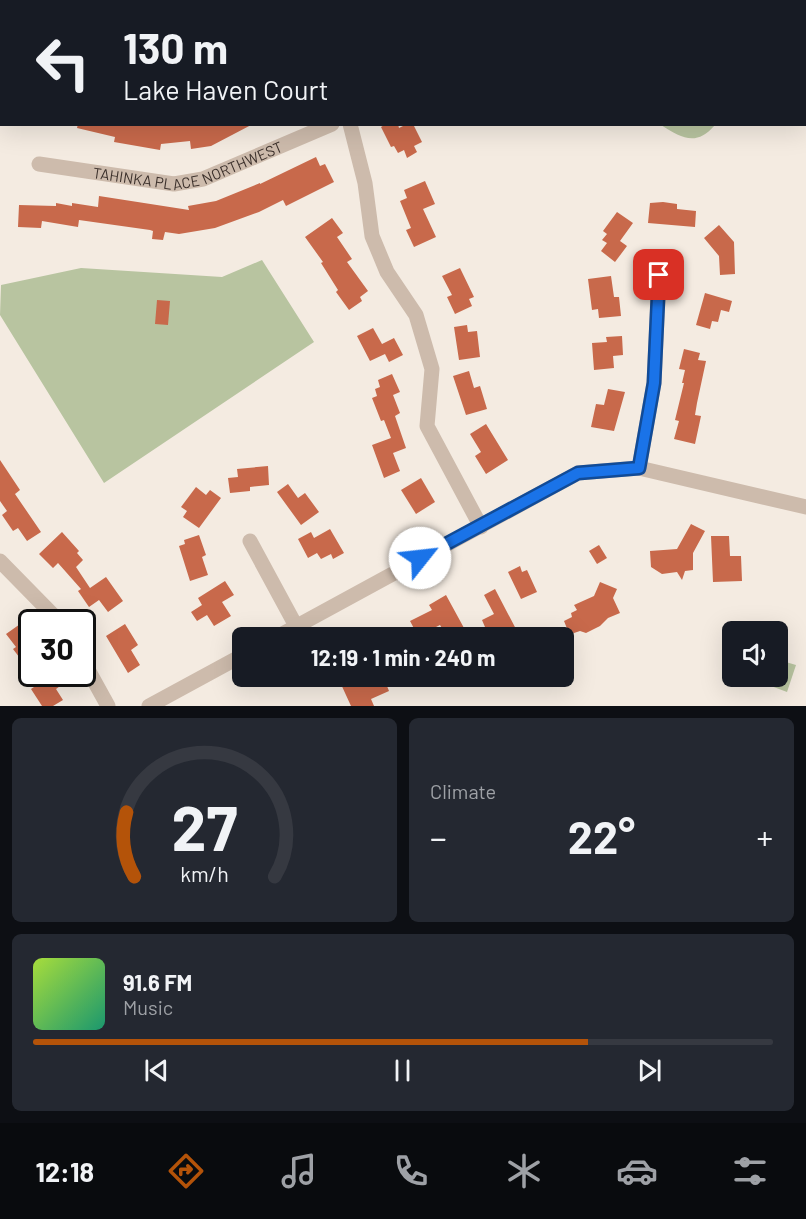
<!DOCTYPE html>
<meta charset="utf-8">
<style>
:root{--surface:#171b24;--page:#242831;--text:#f1f3f6;--muted:#9ea1a6;--line:#363941;--accent:#b45309}
body{margin:0;font-family:Barlow,sans-serif;background:var(--page);color:var(--text);height:100vh;display:flex;flex-direction:column;font-size:22px;white-space:nowrap}
*{box-sizing:border-box;margin:0}
p{font-size:20px;color:var(--muted)}
.icon{flex:none;width:33px;height:33px;fill:none;stroke:currentColor;stroke-width:2;stroke-linecap:round;stroke-linejoin:round}
.map{position:relative;height:706px;overflow:hidden}
.sheet{display:flex;flex-direction:column;gap:12px;padding:12px;background:#0d0f14;flex:1}
.sheet>*{flex:none}
.banner{position:absolute;left:0px;top:0px;width:807px;height:126px;box-shadow:0 6px 24px #0002;background:#171b24;color:var(--text);overflow:hidden}
.fabs{position:absolute;left:722px;top:621px;display:grid;gap:12px}
.fabs a{display:grid;place-items:center;width:66px;height:66px;border-radius:9px;background:var(--surface);box-shadow:0 6px 24px #0002;font-size:30px}
.speed{position:absolute;left:18px;top:609px;display:flex;gap:12px;font-size:30px;font-weight:700;text-align:center}
.speed>*{display:grid;place-content:center;width:78px;height:78px;border-radius:50%;background:var(--surface);box-shadow:0 6px 24px #0002;line-height:1}
.speed .limit{border:3px solid #111;border-radius:9px;background:#fff;color:#111}
.pin{position:absolute;display:grid;place-items:center;width:51px;height:51px;color:#fff;margin:-26px;border-radius:12px;box-shadow:0 3px 9px #0006}
.me{position:absolute;width:66px;margin:-33px;rotate:61deg;stroke-linejoin:round;filter:drop-shadow(0 0 4px #0008)}
.turn{display:flex;align-items:center;gap:21px;height:126px;padding:0 24px;font-size:27px}
.turn .icon{width:78px;height:78px;stroke-width:2.5}
.turn b{display:block;font-size:42px;line-height:51px}
.big{font-size:45px;font-weight:700;line-height:1.1}
.sheet .widget{flex:1;display:flex;flex-direction:column;justify-content:center;gap:9px;min-width:0;padding:0 21px;border-radius:9px;background:var(--page)}
.sheet .dial{align-items:center;gap:0}
.dial svg{height:156px;overflow:visible;fill:none;stroke:var(--line);stroke-width:7;stroke-linecap:round;text-anchor:middle}
.dial text{fill:var(--text);stroke:none}
.song{display:flex;align-items:center;gap:18px}
.cover{width:72px;height:72px;border-radius:9px;background:linear-gradient(135deg,hsl(80 70% 55%),hsl(160 70% 35%))}
.played{height:6px;border-radius:3px;background:linear-gradient(90deg,var(--accent) 75%,var(--line) 75%)}
.keys{display:flex;justify-content:space-around;direction:ltr}
.heat{display:flex;justify-content:space-between;align-items:center;font-size:33px;direction:ltr}
.sheet .tiles{flex:1;display:grid;gap:12px;grid-template-columns:1fr 1fr}
.widget:last-child{grid-column:span 2}
.trip{position:absolute;left:232px;top:627px;width:342px;height:60px;border-radius:9px;background:var(--surface);box-shadow:0 6px 24px #0002;font-weight:700;line-height:60px;text-align:center}
.tab-bar{display:flex;height:96px;justify-content:space-around;align-items:center;background:#090b0e;color:var(--muted)}
.tab-bar .icon{width:42px;height:42px}
.tab-bar .selected{color:var(--accent)}
.tab-bar b{font-size:27px;color:var(--text)}
.map>svg:first-child{display:block}
.green{fill:#b8c4a0}
.building{fill:#c8694b}
.lines{fill:none;stroke-linecap:round;stroke-linejoin:round}
.minor{stroke:#cdbbac;stroke-width:15}
.route-casing{stroke:#114b97;stroke-width:15}
.route{stroke:#1a73e8;stroke-width:10}
.labels{text-anchor:middle;dominant-baseline:central;stroke-width:5;stroke-linejoin:round;paint-order:stroke}
.street-label{font-size:15px;fill:#3b302b;stroke:#fbf5ee}
</style>
<div class="map">
<svg width="806" height="706" viewBox="0 0 806 706">
<rect width="100%" height="100%" fill="#f4ebe1"/>
<g class="green">
<path d="M 661,125 L 715,125 C 696,147 682,138 661,125 Z"/>
<path d="M 262,260 L 314,342 L 104,483 L 0,315 L 1,285 L 81,268 L 222,277 Z"/>
<path d="M 779,660 L 796,665 L 787,692 L 771,686 L 774,677 L 777,676 Z"/>
</g>
<g class="building">
<path d="M 78,124 L 253,124 L 211,146 L 191,149 L 190,141 L 161,144 L 160,150 L 114,142 L 115,137 L 77,128 Z"/>
<path d="M 386,124 L 398,124 L 399,128 L 407,124 L 413,124 L 422,142 L 414,146 L 417,152 L 407,158 L 404,150 L 398,153 L 394,146 L 391,147 L 381,127 Z"/>
<path d="M 316,157 L 320,166 L 325,164 L 334,182 L 286,206 L 283,200 L 259,212 L 215,228 L 179,234 L 165,232 L 163,240 L 152,239 L 153,231 L 150,230 L 79,220 L 78,227 L 42,221 L 41,228 L 18,227 L 19,205 L 56,206 L 56,203 L 72,206 L 72,203 L 98,207 L 99,196 L 189,210 L 188,206 L 216,201 L 260,183 L 260,184 Z"/>
<path d="M 425,181 L 435,204 L 423,209 L 436,237 L 414,247 L 406,230 L 411,228 L 400,201 L 407,198 L 404,190 Z"/>
<path d="M 663,202 L 677,204 L 677,209 L 696,211 L 695,227 L 648,223 L 650,203 Z"/>
<path d="M 617,212 L 633,223 L 620,241 L 627,246 L 615,262 L 601,251 L 607,243 L 602,240 L 607,234 L 603,231 Z"/>
<path d="M 332,218 L 343,233 L 337,237 L 352,259 L 347,262 L 368,291 L 360,297 L 362,301 L 349,310 L 336,292 L 338,290 L 321,263 L 323,262 L 305,237 Z"/>
<path d="M 719,225 L 734,242 L 735,274 L 720,275 L 719,256 L 704,238 Z"/>
<path d="M 460,268 L 474,297 L 469,299 L 472,306 L 455,314 L 447,297 L 452,295 L 442,276 Z"/>
<path d="M 611,276 L 614,297 L 619,297 L 621,316 L 599,318 L 598,309 L 592,310 L 588,279 Z"/>
<path d="M 705,293 L 732,301 L 729,312 L 721,310 L 718,322 L 712,321 L 710,329 L 696,325 Z"/>
<path d="M 157,300 L 170,301 L 168,325 L 155,324 Z"/>
<path d="M 467,325 L 468,332 L 477,331 L 480,357 L 459,360 L 454,327 Z"/>
<path d="M 373,328 L 382,344 L 394,338 L 403,355 L 389,362 L 385,354 L 370,361 L 357,336 Z"/>
<path d="M 622,336 L 623,355 L 613,356 L 614,368 L 594,370 L 592,343 L 607,342 L 606,337 Z"/>
<path d="M 684,349 L 700,353 L 698,360 L 706,361 L 697,403 L 695,415 L 701,416 L 695,444 L 674,439 L 679,421 L 675,420 L 684,383 L 682,383 L 685,370 L 679,369 Z"/>
<path d="M 469,371 L 474,388 L 480,386 L 487,409 L 466,415 L 453,376 Z"/>
<path d="M 392,374 L 400,392 L 393,395 L 400,413 L 395,416 L 406,448 L 393,453 L 400,471 L 384,478 L 372,445 L 391,438 L 384,420 L 381,421 L 372,398 L 377,396 L 375,389 L 380,387 L 378,380 Z"/>
<path d="M 608,389 L 625,392 L 614,431 L 591,427 L 596,404 L 604,405 Z"/>
<path d="M 486,424 L 508,460 L 486,474 L 475,456 L 481,452 L 470,434 Z"/>
<path d="M 0,460 L 20,490 L 15,494 L 41,532 L 27,541 L 18,528 L 13,531 L 2,515 L 7,511 L 0,501 Z"/>
<path d="M 268,466 L 269,485 L 250,487 L 250,491 L 230,493 L 228,478 L 238,477 L 237,469 Z"/>
<path d="M 421,478 L 435,502 L 416,514 L 401,490 Z"/>
<path d="M 288,484 L 298,498 L 305,493 L 319,512 L 301,525 L 277,492 Z"/>
<path d="M 196,487 L 206,495 L 210,490 L 221,498 L 199,528 L 183,517 L 187,511 L 181,507 Z"/>
<path d="M 691,524 L 705,531 L 693,553 L 693,570 L 685,571 L 682,580 L 677,572 L 662,574 L 651,567 L 650,551 L 677,549 Z"/>
<path d="M 330,529 L 344,553 L 333,559 L 331,554 L 321,559 L 317,553 L 308,558 L 298,539 L 311,532 L 314,538 Z"/>
<path d="M 62,532 L 79,551 L 77,553 L 83,560 L 76,567 L 90,588 L 106,577 L 123,601 L 108,612 L 99,600 L 89,607 L 78,591 L 81,589 L 58,563 L 53,568 L 39,554 Z"/>
<path d="M 199,535 L 206,555 L 202,557 L 208,575 L 190,581 L 179,546 L 185,544 L 184,540 Z"/>
<path d="M 711,536 L 729,536 L 730,556 L 741,556 L 742,581 L 713,582 Z"/>
<path d="M 599,545 L 607,558 L 597,564 L 589,551 Z"/>
<path d="M 520,566 L 522,572 L 527,570 L 537,592 L 521,599 L 508,572 Z"/>
<path d="M 225,581 L 234,595 L 222,602 L 231,616 L 214,626 L 207,615 L 197,621 L 191,612 L 202,605 L 198,598 Z"/>
<path d="M 600,582 L 617,589 L 613,598 L 620,613 L 608,618 L 600,626 L 586,633 L 580,631 L 574,633 L 568,631 L 564,621 L 572,617 L 571,613 L 577,610 L 574,605 L 594,596 Z"/>
<path d="M 495,589 L 517,631 L 504,638 L 465,638 L 485,627 L 482,620 L 494,614 L 484,595 Z"/>
<path d="M 446,595 L 464,628 L 447,637 L 440,625 L 418,636 L 410,621 L 432,610 L 429,605 Z"/>
<path d="M 23,622 L 32,634 L 32,674 L 13,649 L 16,647 L 6,634 Z"/>
<path d="M 125,624 L 138,645 L 131,650 L 140,665 L 128,673 L 106,636 Z"/>
<path d="M 47,674 L 57,674 L 63,684 L 56,689 L 63,700 L 53,706 L 42,706 L 31,689 L 43,681 L 41,678 Z"/>
<path d="M 383,676 L 389,691 L 371,699 L 374,706 L 351,706 L 340,682 L 352,677 Z"/>
</g>
<g class="lines">
<g class="minor">
<path d="M 247,0 L 249,2"/>
<path d="M 524,2 L 525,0"/>
<path d="M 350,124 L 365,183 L 372,236 L 387,272 L 416,315 L 432,369 L 427,426 L 481,527"/>
<path id="s1" d="M 39,164 L 174,184 L 203,179 L 332,124"/>
<path d="M 639,468 L 654,383 L 659,275"/>
<path d="M 250,541 L 296,626"/>
<path d="M 0,561 L 52,614 L 58,622"/>
<path d="M 275,638 L 578,473 L 639,468 L 806,507"/>
<path d="M 82,659 L 108,706"/>
<path d="M 149,706 L 243,655"/>
</g>
</g>
<g class="lines">
<g class="route-casing">
<path id="route" d="M 420,558 L 578,473 L 639,468 L 654,383 L 659,275"/>
</g>
<use href="#route" class="route"/>
</g>
<g class="labels">
<g class="street-label">
<text stroke="none"><textPath href="#s1" startOffset="153">TAHINKA PLACE NORTHWEST</textPath></text>
</g>
</g>
</svg>
<div class="fabs">
<a><svg class="icon" aria-label="sound" viewBox="0 0 24 24"><path d="M4 9h4l5-4v14l-5-4H4zM17 9q2 3 0 6"/></svg></a>
</div>
<div class="speed"><div class="limit">30</div></div>
<div class="pin" style="left:659px;top:275px;background:#d93025"><svg class="icon" aria-label="arrive" viewBox="0 0 24 24"><path d="M6 21V4h12l-3 4 3 4H6"/></svg></div>
<svg class="me" style="left:420px;top:558px" viewBox="-20 -20 40 40"><circle r="19" fill="#fff"/><path d="M0-13L10 11 0 6-10 11z" fill="#1a73e8"/></svg>
<div class="trip">12:19 · 1 min · 240 m</div>
<div class="banner">
<div class="turn"><svg class="icon" aria-label="left" viewBox="0 0 24 24"><path d="M17 20v-9H6M10 6l-5 5 5 5"/></svg><div><b>130 m</b>Lake Haven Court</div></div>
</div>
</div>
<section class="sheet">
<div class="tiles">
<div class="widget dial"><svg viewBox="0 0 100 80">
<path d="M14 69A42 42 0 1 1 86 69"/>
<path d="M14 69A42 42 0 0 1 10 36" stroke="#b45309"/>
<text x="50" y="56" font-size="32" font-weight="700">27</text>
<text x="50" y="72" font-size="11">km/h</text>
</svg></div>
<div class="widget"><p>Climate</p>
<div class="heat"><a>−</a><b class="big">22°</b><a>+</a></div>
</div>
<div class="widget">
<div class="song"><i class="cover"></i><div><b>91.6 FM</b><p>Music</p></div></div>
<div class="played"></div>
<div class="keys"><svg class="icon" aria-label="previous" viewBox="0 0 24 24"><path d="M18 5L8 12l10 7zM5 5v14"/></svg><svg class="icon" aria-label="pause" viewBox="0 0 24 24"><path d="M8 5v14M16 5v14"/></svg><svg class="icon" aria-label="next" viewBox="0 0 24 24"><path d="M6 5l10 7-10 7zM19 5v14"/></svg></div>
</div>
</div>
</section>
<nav class="tab-bar">
<b>12:18</b>
<svg class="icon selected" aria-label="directions" viewBox="0 0 24 24"><path d="M12 3l9 9-9 9-9-9zM9 14v-3h6M13 9l2 2-2 2"/></svg>
<svg class="icon" aria-label="music" viewBox="0 0 24 24"><path d="M9 18V5l10-2v13"/><circle cx="6" cy="18" r="3"/><circle cx="16" cy="16" r="3"/></svg>
<svg class="icon" aria-label="phone" viewBox="0 0 24 24"><path d="M5 4h4l2 5-3 2q2 4 5 5l2-3 5 2v4C11 20 4 13 5 4z"/></svg>
<svg class="icon" aria-label="climate" viewBox="0 0 24 24"><path d="M12 3v18M4 7l16 10M4 17L20 7"/></svg>
<svg class="icon" aria-label="car" viewBox="0 0 24 24"><path d="M5 17H2v-5l4-1 3-4h7l3 4 3 1v5h-3M9 17h6M6 11h13"/><circle cx="7" cy="17" r="2"/><circle cx="17" cy="17" r="2"/></svg>
<svg class="icon" aria-label="filters" viewBox="0 0 24 24"><path d="M4 7h16M4 17h16"/><circle cx="9" cy="7" r="2"/><circle cx="15" cy="17" r="2"/></svg>
</nav>
